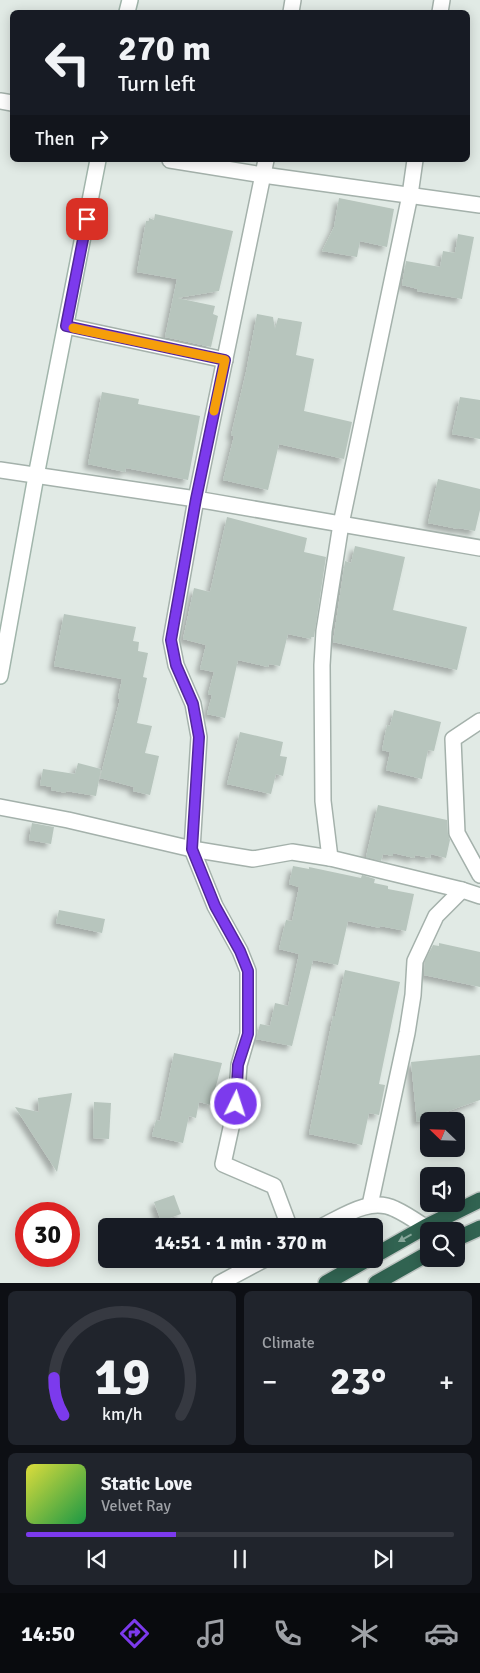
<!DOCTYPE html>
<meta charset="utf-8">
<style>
:root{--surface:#171b24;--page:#20242c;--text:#f1f3f6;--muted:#9ea1a6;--line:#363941;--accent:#7c3aed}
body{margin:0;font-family:Signika,sans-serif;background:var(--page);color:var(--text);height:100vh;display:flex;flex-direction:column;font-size:19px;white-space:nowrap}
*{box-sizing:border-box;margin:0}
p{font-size:16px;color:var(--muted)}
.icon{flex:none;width:28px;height:28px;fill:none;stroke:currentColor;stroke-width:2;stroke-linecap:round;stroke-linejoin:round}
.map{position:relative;height:1283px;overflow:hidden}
.drawer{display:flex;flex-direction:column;gap:8px;padding:8px;background:#0d0f14;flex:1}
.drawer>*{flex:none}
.hud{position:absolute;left:10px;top:10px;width:460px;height:152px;border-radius:8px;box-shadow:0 2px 12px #0003;background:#171b24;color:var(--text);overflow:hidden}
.needle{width:32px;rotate:293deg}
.controls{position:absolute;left:420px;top:1112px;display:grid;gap:10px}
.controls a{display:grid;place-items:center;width:45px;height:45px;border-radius:8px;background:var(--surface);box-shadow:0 2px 12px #0003;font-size:25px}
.speed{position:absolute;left:15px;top:1202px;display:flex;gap:10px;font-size:25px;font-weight:700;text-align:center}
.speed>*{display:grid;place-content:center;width:65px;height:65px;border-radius:50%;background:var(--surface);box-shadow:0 2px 12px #0003;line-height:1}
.speed .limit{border:8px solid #d22;background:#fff;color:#111}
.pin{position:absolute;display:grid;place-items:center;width:42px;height:42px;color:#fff;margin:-21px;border-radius:10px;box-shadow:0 2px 8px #0006}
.me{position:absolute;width:55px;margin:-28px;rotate:4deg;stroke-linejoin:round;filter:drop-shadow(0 0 4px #0008)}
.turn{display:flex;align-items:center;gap:18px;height:105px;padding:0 25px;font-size:22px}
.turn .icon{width:65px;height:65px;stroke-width:2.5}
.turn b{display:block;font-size:35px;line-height:42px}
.then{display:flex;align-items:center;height:48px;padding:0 25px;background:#0003;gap:10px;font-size:19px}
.big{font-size:38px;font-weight:700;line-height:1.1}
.drawer .widget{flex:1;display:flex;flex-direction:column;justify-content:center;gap:8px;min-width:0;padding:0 18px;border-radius:8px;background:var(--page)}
.drawer .dial{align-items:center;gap:0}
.dial svg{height:130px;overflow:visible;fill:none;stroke:var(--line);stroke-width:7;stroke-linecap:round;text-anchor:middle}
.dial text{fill:var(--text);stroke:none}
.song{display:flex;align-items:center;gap:15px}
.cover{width:60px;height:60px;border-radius:8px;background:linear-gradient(135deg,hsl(60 70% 55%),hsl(140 70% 35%))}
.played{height:5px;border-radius:2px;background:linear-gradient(90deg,var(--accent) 35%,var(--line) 35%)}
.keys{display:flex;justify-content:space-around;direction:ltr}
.heat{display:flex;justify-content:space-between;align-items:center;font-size:28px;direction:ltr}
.drawer .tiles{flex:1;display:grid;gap:8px;grid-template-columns:1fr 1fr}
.widget:last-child{grid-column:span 2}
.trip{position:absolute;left:98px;top:1218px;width:285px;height:50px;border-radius:8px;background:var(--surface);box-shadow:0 2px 12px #0003;font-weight:700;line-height:50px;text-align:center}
.tabs{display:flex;height:80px;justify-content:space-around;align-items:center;background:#090b0e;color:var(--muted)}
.tabs .icon{width:35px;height:35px}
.tabs .current{color:var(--accent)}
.tabs b{font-size:22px;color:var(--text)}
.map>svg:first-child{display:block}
.building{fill:#b7c5bd;filter:url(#shadow)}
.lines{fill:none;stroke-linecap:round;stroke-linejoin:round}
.street-casing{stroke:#a4b1ab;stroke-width:18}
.secondary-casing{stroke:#a1b5ab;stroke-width:18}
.highway-casing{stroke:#bdc4c1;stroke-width:18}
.street{stroke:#fff;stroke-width:15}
.secondary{stroke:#fff;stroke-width:15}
.highway{stroke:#316351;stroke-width:15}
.oneway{fill:#87a69a}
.route-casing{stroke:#51269a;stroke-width:12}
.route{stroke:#7c3aed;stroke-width:9}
.slow{stroke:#f59e0b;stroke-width:9}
</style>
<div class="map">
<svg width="480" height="1283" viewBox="0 0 480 1283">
<defs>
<filter id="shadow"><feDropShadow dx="-4.5" dy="4.5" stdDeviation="2.5" flood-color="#0004"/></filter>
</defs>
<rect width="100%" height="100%" fill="#e1eae5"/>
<g class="building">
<path d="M 339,198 L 394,209 L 387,247 L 360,241 L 357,257 L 322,251 L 334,227 Z"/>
<path d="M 155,214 L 233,231 L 219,291 L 177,298 L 215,306 L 213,314 L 218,316 L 211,347 L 165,337 L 177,279 L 137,272 L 146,221 L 149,221 L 149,218 L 154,220 Z"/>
<path d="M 458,234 L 474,237 L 462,299 L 417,291 L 418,289 L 402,285 L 406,261 L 440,267 L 443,251 L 455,253 Z"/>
<path d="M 257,314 L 273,317 L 275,329 L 278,318 L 302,322 L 296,355 L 314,359 L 304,411 L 352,422 L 344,459 L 279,444 L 268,490 L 223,480 L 234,436 L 231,435 L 246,372 Z"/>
<path d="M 102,392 L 139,399 L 138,404 L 200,416 L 188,480 L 126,468 L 125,472 L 88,464 Z"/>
<path d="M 460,397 L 480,400 L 480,439 L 452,434 Z"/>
<path d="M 438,479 L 480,489 L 480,510 L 475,531 L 458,528 L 458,529 L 428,523 Z"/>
<path d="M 227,517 L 307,538 L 304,552 L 326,557 L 314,637 L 311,637 L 311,639 L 288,634 L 280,666 L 269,664 L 268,667 L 238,660 L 225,718 L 207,714 L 212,695 L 208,694 L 214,672 L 200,669 L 206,645 L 183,639 L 194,588 L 210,592 Z"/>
<path d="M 355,546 L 405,557 L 393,610 L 467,627 L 457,670 L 333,642 L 345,561 L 351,563 Z"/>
<path d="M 64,614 L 136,627 L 133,641 L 139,642 L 138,651 L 148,653 L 143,677 L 147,678 L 137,723 L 152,726 L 145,753 L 159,756 L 150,795 L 133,791 L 134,787 L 100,778 L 120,699 L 118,698 L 122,679 L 54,666 Z"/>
<path d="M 394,710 L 441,722 L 434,751 L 428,750 L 422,779 L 386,770 L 390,752 L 382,750 L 387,725 L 390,726 Z"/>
<path d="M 240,732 L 283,742 L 280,756 L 287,757 L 283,776 L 276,774 L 271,794 L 227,784 Z"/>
<path d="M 78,763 L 101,769 L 96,796 L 66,791 L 66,793 L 51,790 L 52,787 L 40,785 L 43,769 L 75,774 Z"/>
<path d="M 378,805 L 447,820 L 448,834 L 450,840 L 446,858 L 431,854 L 430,858 L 415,855 L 414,858 L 393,853 L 393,856 L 383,854 L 381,861 L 366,857 Z"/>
<path d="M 32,823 L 54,827 L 51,844 L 29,840 Z"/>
<path d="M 293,866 L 309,869 L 309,867 L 361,878 L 362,875 L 375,879 L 374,883 L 388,886 L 388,889 L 414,894 L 406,931 L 380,926 L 380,928 L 348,921 L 338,965 L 313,960 L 292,1046 L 256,1039 L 260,1024 L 270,1026 L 275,1003 L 288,1006 L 299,954 L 279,949 L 286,920 L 292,921 L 299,887 L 289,884 Z"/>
<path d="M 59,910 L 105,919 L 102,933 L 56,923 Z"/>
<path d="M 439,943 L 480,952 L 480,987 L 424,975 L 425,961 L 433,945 L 439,946 Z"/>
<path d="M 345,970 L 400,982 L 379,1084 L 385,1085 L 379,1115 L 369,1113 L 362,1145 L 309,1134 L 333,1016 L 335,1016 Z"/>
<path d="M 174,1053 L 222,1063 L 211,1105 L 199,1102 L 196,1118 L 189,1116 L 183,1143 L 152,1136 L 156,1120 L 160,1121 Z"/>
<path d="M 480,1055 L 480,1100 L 417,1122 L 411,1062 Z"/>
<path d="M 72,1093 L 71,1100 L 57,1172 L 15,1107 L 39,1112 L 38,1098 Z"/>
<path d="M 94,1102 L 111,1103 L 109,1139 L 93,1138 Z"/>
<path d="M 174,1195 L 181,1214 L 161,1221 L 154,1202 Z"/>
</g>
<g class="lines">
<g class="street-casing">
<g id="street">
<path d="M 291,12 L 293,0"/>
<path d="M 440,12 L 442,0"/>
<path d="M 0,101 L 12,103"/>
<path d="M 170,160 L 263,175 L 480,205"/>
<path d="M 266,160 L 196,499 L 171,640 L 176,665 L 193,704 L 199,737 L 192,849 L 215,906 L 240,951 L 248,971 L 248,1034 L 239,1065 L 236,1105 L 223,1164 L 274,1186 L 289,1226"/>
<path d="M 66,326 L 225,360"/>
<path d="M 0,470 L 196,499 L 480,548"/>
<path d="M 480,721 L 453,739 L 457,833 L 480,875"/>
<path d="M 0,807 L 68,820 L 192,849 L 253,859 L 292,852 L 330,858 L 462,890 L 480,896"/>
<path d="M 330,858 L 323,801 L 322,665 L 324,631 L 341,524 L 410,195 L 415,160"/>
<path d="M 370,1205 L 407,1033 L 413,995 L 415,961 L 436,916 L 462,890"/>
<path d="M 323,1226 C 345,1215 371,1197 395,1209 C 406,1214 416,1221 425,1227"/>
<path d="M 220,1283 L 265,1259"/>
</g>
</g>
<g class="secondary-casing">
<g id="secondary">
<path d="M 127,12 L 130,0"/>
<path d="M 0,676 L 36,476 L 98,160"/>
</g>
</g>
<g class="highway-casing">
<g id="highway">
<path d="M 456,1239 L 480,1228"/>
<path d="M 374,1256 L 425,1227 L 480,1200"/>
<path d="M 326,1283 L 368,1259"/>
<path d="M 376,1283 L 429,1253"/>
</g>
</g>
<use href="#street" class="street"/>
<use href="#secondary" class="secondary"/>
<use href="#highway" class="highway"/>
</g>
<defs><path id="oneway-solid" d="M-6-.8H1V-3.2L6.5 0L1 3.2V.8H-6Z" transform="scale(1.25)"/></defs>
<use class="oneway" href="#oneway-solid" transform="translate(405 1238) rotate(151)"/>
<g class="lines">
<g class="route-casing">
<path id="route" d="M 87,219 L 66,326 L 225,360 L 196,499 L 171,640 L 176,665 L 193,704 L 199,737 L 192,849 L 215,906 L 240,951 L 248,971 L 248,1034 L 238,1065 L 236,1104"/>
</g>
<use href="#route" class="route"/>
<path class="slow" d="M 73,328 L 225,360 L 214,411"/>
</g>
</svg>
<div class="controls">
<a><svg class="needle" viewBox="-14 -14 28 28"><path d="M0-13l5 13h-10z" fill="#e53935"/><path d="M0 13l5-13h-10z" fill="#9ea1a6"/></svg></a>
<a><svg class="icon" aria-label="sound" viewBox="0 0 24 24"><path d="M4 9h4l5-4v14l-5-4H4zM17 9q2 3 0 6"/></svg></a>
<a><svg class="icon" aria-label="search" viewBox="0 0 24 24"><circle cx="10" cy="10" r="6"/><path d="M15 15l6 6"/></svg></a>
</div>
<div class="speed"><div class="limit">30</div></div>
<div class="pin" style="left:87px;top:219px;background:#d93025"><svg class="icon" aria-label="arrive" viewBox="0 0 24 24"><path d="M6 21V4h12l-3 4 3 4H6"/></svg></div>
<svg class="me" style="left:236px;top:1104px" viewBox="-20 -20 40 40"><circle r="17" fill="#7c3aed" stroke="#fff" stroke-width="3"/><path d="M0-11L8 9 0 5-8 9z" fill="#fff"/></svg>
<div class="trip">14:51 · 1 min · 370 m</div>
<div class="hud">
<div class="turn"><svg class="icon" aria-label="left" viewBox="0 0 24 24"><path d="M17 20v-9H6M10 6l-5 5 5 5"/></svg><div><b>270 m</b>Turn left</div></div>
<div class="then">Then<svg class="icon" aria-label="right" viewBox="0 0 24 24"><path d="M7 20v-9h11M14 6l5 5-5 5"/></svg></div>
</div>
</div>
<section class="drawer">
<div class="tiles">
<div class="widget dial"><svg viewBox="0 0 100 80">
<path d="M14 69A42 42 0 1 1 86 69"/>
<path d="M14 69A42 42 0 0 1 8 46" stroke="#7c3aed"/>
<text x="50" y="56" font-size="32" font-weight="700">19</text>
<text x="50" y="72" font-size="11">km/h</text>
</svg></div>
<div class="widget"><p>Climate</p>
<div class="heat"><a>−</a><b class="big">23°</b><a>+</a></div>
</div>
<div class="widget">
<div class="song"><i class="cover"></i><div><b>Static Love</b><p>Velvet Ray</p></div></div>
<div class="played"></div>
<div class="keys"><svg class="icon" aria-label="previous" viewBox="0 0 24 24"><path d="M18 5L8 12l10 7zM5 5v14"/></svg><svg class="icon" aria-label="pause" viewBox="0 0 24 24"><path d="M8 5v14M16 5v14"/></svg><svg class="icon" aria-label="next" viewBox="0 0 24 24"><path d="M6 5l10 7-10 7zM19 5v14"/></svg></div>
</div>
</div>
</section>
<nav class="tabs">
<b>14:50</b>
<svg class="icon current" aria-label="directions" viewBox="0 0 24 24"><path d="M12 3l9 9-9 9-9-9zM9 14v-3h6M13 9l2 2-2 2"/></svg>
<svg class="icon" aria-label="music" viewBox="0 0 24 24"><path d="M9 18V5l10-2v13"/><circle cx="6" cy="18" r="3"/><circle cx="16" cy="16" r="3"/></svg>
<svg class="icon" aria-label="phone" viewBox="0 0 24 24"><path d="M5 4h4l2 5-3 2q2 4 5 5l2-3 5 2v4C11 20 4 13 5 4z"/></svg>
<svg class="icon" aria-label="climate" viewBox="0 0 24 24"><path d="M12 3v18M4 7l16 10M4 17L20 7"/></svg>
<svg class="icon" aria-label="car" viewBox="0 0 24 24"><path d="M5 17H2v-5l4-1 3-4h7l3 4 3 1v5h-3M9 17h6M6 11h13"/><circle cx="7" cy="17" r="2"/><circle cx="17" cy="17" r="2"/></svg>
</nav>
